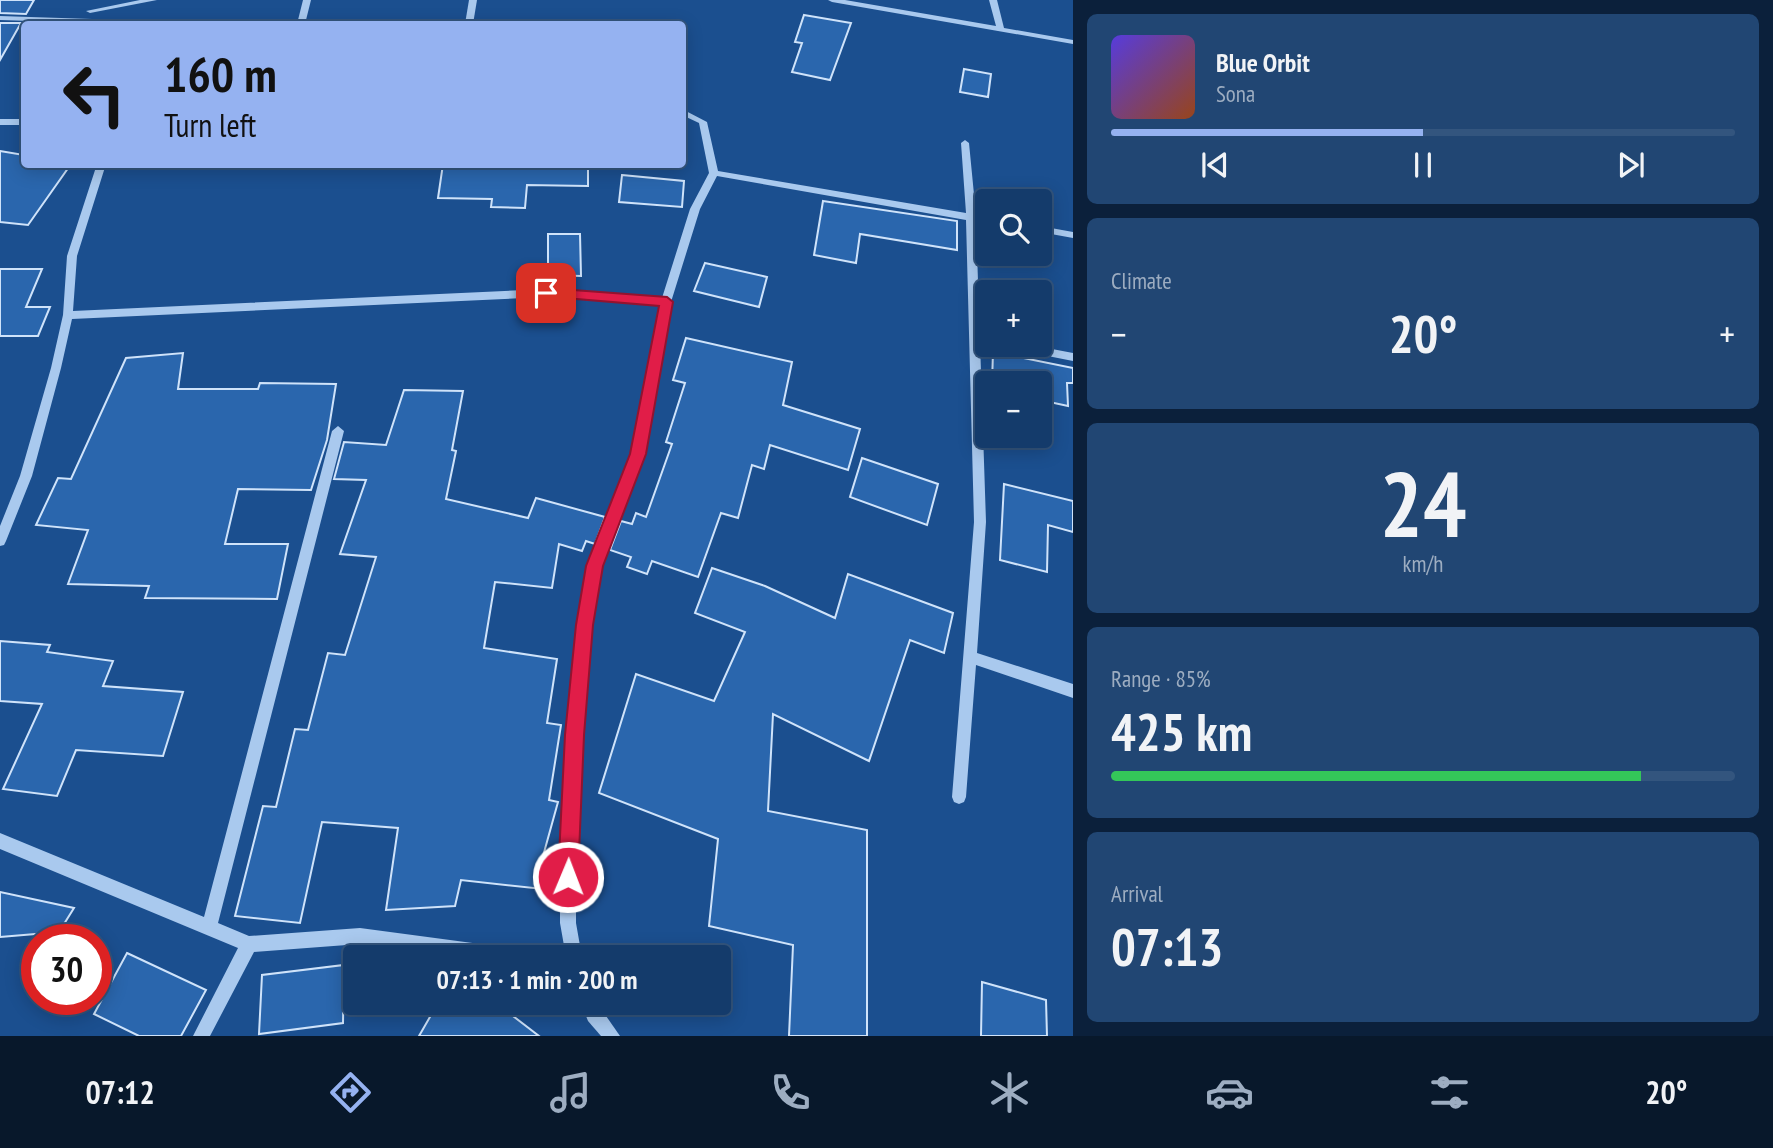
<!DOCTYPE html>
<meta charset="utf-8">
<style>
:root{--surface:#143b6b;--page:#214673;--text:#f1f3f6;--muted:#9dadc1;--line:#33557e;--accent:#95b2f1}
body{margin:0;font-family:"PT Sans Narrow",sans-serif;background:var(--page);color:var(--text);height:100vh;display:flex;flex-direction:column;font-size:26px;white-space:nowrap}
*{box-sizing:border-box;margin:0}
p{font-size:23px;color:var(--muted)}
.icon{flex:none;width:38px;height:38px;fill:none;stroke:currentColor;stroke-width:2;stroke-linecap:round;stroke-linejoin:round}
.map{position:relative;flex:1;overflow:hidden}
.details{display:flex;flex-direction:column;gap:14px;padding:14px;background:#0b203b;width:700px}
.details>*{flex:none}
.banner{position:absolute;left:21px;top:21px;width:665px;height:147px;border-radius:7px;box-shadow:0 4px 18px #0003,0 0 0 2px var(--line);background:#95b2f1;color:#111;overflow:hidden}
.fabs{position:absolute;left:975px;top:189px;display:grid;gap:14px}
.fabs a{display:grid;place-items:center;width:77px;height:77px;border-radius:7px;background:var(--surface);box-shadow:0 4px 18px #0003,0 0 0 2px var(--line);font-size:35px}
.speed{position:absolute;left:21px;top:924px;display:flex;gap:14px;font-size:35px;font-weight:700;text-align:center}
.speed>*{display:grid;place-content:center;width:91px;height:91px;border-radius:50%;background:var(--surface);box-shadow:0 4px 18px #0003,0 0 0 2px var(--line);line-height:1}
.speed .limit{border:10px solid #d22;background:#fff;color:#111}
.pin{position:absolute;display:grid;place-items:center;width:60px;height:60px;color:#fff;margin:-30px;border-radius:14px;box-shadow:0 4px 10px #0006}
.me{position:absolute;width:77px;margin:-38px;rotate:1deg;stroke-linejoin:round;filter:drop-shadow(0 0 5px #0008)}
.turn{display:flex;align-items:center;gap:24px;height:147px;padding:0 28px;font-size:32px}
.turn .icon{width:91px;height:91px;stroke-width:2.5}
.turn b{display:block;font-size:49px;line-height:60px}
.big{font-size:52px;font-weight:800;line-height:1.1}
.details .tile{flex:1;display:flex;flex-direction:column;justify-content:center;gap:10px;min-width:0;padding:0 24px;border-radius:10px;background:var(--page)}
.details .dial{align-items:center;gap:0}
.dial b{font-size:91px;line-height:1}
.song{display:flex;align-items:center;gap:21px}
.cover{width:84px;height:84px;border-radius:10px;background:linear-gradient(135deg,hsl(250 70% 55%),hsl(20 70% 35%))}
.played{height:7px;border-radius:4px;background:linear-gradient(90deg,var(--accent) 50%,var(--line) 50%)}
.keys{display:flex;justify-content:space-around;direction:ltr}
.heat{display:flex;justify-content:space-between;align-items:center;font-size:38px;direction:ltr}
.charge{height:10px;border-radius:5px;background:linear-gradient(90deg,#34c759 85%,var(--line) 0)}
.trip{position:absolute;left:343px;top:945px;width:388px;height:70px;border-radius:7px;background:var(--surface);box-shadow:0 4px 18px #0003,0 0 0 2px var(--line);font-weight:800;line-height:70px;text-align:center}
.menu{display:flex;height:112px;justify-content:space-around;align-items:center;background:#08182b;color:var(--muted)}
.menu .icon{width:49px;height:49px}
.menu .current{color:var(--accent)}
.menu b{font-size:32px;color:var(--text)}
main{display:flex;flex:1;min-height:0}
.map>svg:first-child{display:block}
.building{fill:#2a66ad;stroke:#cfe3fa;stroke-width:2}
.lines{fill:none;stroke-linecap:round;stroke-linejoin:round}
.minor{fill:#a9c9ee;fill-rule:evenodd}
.route{fill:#e11d48;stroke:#92132f;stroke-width:2}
</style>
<main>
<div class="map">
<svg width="1073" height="1036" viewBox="0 0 1073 1036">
<rect width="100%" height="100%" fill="#1b4f8f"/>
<g class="building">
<path d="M 0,0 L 34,0 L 26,14 L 0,13 Z"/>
<path d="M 804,15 L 851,23 L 830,80 L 792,72 L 802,43 L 795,42 Z"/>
<path d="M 0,23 L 21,23 L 0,60 Z"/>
<path d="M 964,69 L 991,74 L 988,97 L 960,92 Z"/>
<path d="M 0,151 L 24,155 L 24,164 L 71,164 L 28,225 L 0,222 Z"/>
<path d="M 443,164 L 588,164 L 588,186 L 527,185 L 525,208 L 491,207 L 492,199 L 438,198 Z"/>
<path d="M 622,175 L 684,181 L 682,207 L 619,202 Z"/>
<path d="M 823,201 L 957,221 L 957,250 L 860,234 L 856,263 L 814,255 Z"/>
<path d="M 548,234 L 580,234 L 581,276 L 548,275 Z"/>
<path d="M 705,263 L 767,277 L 759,307 L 694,291 Z"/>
<path d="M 0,269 L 42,269 L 26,307 L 50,307 L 38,336 L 0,336 Z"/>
<path d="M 686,338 L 792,362 L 783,405 L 860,429 L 848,470 L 770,445 L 764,469 L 752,465 L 738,518 L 721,513 L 698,577 L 652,561 L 647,574 L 627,567 L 631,557 L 610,550 L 621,521 L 632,524 L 636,513 L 646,517 L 672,444 L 666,442 L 685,383 L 673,380 Z"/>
<path d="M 993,352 L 1073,368 L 1073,383 L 1067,383 L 1068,406 L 1040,400 L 1040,383 L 992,383 Z"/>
<path d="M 183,353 L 178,389 L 258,389 L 260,383 L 336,384 L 327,440 L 311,490 L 238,489 L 225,544 L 288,544 L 277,599 L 145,598 L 149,586 L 68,584 L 88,530 L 36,525 L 58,478 L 71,479 L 126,358 Z"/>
<path d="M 404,390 L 463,391 L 452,450 L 456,451 L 446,499 L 528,518 L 536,498 L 605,517 L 595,544 L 586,541 L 582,551 L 559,544 L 552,588 L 495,582 L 484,648 L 557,659 L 547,723 L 561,725 L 549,800 L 558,802 L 540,867 L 554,870 L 552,890 L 461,880 L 455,906 L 386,910 L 398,828 L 322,822 L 300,923 L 235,916 L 263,806 L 276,807 L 295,729 L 308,730 L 328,653 L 345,655 L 376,557 L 340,554 L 366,480 L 334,479 L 344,442 L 386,445 Z"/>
<path d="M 862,458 L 938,484 L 927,525 L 850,497 Z"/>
<path d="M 1004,484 L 1073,501 L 1073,532 L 1048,525 L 1047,572 L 1000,560 Z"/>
<path d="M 712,568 L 765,586 L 835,618 L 848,574 L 953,613 L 944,653 L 910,640 L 869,761 L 773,714 L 768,811 L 867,830 L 867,1036 L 789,1036 L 793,945 L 709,926 L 718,839 L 599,793 L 636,674 L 714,701 L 745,632 L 695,613 Z"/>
<path d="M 0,641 L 50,645 L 47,652 L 113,661 L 103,686 L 183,692 L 163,756 L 76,750 L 57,796 L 3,789 L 42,704 L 0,701 Z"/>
<path d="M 0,892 L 74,908 L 59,932 L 0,937 Z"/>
<path d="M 127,953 L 206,990 L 181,1036 L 139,1036 L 94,1014 Z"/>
<path d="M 344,965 L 343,1023 L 259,1034 L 262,975 Z"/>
<path d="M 982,982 L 1046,1000 L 1047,1036 L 981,1036 Z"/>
<path d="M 438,1003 L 496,1003 L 539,1036 L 419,1036 Z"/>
</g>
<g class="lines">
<g class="minor">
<path d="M 140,0 L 157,0 L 90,13 L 86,11 Z"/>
<path d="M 303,0 L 311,0 L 305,24 L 297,24 Z"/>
<path d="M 469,0 L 477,0 L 473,24 L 465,24 Z"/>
<path d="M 828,0 L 845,0 L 996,26 L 989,0 L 997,0 L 1004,28 L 1073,40 L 1073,44 L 832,2 Z"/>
<path d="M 0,16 L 92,19 L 96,21 L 92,23 L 0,20 Z"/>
<path d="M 682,109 L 707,122 L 718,171 L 966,213 L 961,143 L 965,140 L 969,143 L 976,215 L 987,217 L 987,223 L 976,221 L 986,522 L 977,653 L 1073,684 L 1073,698 L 976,665 L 966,797 L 964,802 L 959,804 L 954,802 L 952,797 L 974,522 L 966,220 L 717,176 L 700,209 L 671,302 L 644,454 L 601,566 L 591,625 L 576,855 L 576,923 L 582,957 L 566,957 L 560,923 L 560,855 L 577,625 L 589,566 L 632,454 L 660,305 L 546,297 L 72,319 L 61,368 L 32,476 L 6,541 L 4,545 L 0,546 L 0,526 L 20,476 L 51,368 L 63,315 L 67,256 L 97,164 L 106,164 L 77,256 L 73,311 L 546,289 L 662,298 L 690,209 L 709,173 L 699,123 L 682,115 Z"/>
<rect x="0" y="119" width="24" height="6"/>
<path d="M 1040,226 L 1073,232 L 1073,238 L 1040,232 Z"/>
<path d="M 1007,345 L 1031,345 L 1073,353 L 1073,361 L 1012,349 Z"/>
<path d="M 338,426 L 344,431 L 218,923 L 249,936 L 360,928 L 517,949 L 523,951 L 525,957 L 459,957 L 360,944 L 254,952 L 210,1036 L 193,1036 L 238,948 L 0,849 L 0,833 L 204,917 L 332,431 Z"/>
<path d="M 581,1003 L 597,1003 L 620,1036 L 601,1036 L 588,1021 Z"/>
</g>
</g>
<path class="route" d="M 546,288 L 667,297 L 673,302 L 646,454 L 603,566 L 593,625 L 584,735 L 578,877 L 575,884 L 568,887 L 561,884 L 558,877 L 565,735 L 576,625 L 586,566 L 630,454 L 659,306 L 541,296 L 541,289 Z"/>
</svg>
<div class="fabs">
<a><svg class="icon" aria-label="search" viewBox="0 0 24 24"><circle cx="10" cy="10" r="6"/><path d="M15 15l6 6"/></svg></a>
<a>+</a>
<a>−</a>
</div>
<div class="speed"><div class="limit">30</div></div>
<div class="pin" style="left:546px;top:293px;background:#d93025"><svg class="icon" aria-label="arrive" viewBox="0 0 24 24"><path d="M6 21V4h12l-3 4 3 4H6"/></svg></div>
<svg class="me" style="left:568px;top:877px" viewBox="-20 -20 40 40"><circle r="17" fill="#e11d48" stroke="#fff" stroke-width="3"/><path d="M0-11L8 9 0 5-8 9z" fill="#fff"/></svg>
<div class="trip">07:13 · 1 min · 200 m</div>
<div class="banner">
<div class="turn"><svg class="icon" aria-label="left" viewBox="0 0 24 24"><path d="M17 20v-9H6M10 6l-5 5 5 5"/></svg><div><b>160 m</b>Turn left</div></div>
</div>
</div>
<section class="details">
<div class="tile">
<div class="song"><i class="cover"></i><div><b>Blue Orbit</b><p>Sona</p></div></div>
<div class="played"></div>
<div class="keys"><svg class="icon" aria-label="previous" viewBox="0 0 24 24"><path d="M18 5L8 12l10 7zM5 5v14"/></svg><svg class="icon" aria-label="pause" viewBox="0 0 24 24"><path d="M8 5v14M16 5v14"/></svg><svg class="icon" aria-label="next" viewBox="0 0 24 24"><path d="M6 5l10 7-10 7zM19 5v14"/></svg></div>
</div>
<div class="tile"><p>Climate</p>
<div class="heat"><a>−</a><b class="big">20°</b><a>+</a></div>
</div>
<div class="tile dial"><b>24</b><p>km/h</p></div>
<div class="tile"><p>Range · 85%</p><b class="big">425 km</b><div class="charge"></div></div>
<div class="tile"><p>Arrival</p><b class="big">07:13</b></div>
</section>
</main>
<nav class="menu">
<b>07:12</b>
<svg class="icon current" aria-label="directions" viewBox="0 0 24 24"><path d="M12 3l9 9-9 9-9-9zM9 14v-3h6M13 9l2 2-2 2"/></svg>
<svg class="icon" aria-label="music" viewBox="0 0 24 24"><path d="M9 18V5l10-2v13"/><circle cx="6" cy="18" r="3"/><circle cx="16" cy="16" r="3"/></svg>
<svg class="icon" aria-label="phone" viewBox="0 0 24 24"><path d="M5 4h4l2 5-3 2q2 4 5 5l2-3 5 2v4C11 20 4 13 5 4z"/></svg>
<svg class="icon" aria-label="climate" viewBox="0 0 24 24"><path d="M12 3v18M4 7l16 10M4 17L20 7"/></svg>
<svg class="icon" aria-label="car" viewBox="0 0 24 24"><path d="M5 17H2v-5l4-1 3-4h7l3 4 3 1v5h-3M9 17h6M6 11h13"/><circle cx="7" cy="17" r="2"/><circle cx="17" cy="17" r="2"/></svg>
<svg class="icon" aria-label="filters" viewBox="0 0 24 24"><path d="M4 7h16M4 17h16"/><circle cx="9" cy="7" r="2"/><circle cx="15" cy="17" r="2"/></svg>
<b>20°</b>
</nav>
